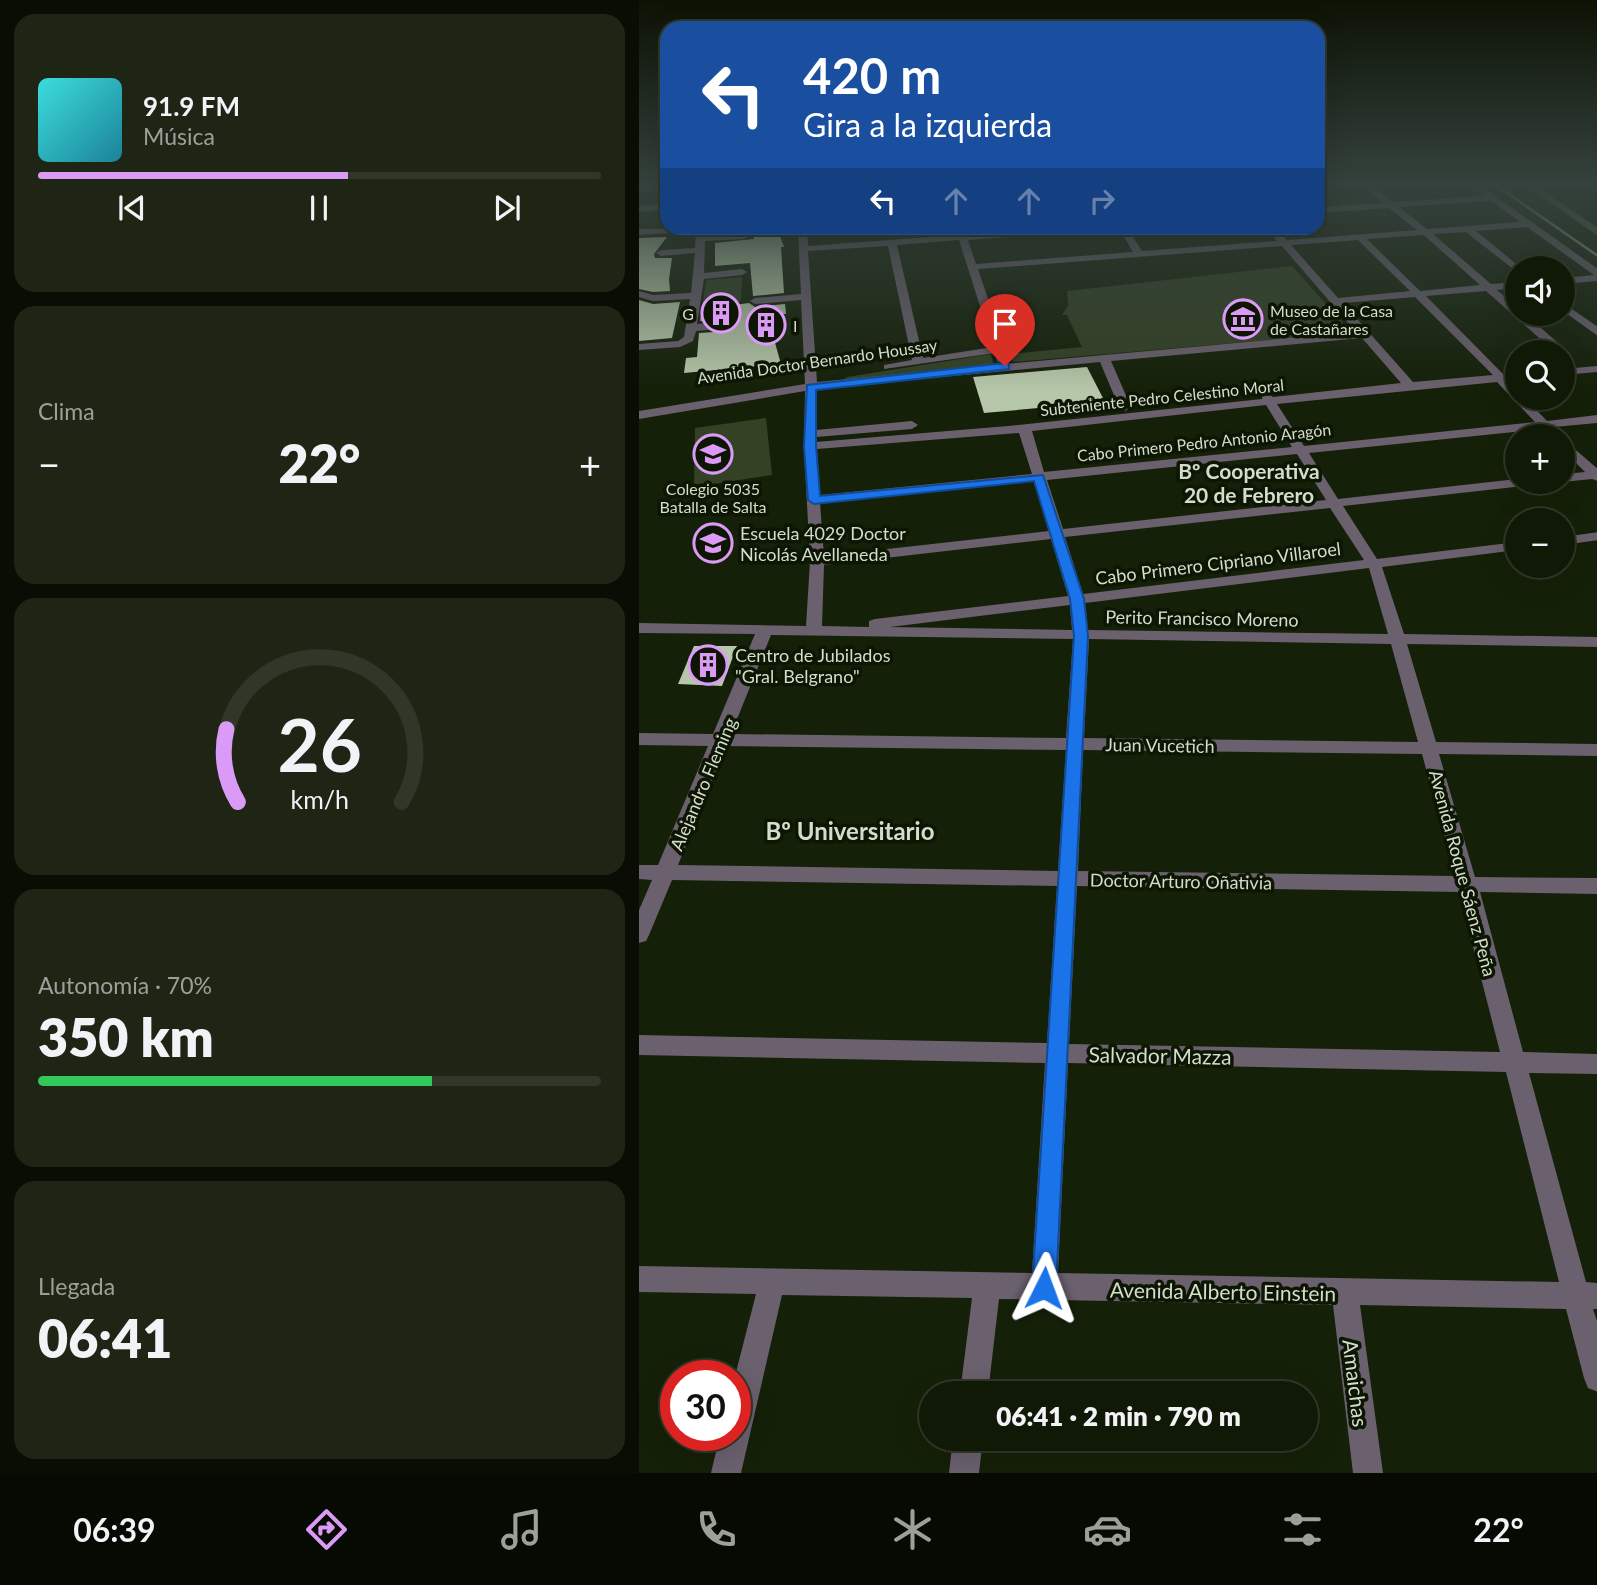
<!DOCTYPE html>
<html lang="es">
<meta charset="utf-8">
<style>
:root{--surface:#101806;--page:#1e2514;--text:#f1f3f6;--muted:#9ca09b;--line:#303728;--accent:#da9af6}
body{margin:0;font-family:Lato,sans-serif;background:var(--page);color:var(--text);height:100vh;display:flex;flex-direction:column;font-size:26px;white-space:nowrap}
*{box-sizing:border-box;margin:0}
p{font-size:23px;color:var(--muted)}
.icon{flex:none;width:38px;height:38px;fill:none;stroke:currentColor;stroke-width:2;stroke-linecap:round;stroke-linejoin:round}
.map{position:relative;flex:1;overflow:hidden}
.side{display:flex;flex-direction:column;gap:14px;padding:14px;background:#090d03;width:639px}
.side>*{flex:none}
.hud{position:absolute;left:21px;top:21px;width:665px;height:214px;border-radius:21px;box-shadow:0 7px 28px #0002,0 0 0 2px var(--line);background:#1a4fa0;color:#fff;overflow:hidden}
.controls{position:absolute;left:866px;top:256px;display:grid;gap:14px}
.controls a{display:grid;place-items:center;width:70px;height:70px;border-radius:50%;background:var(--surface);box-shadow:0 7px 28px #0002,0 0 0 2px var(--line);font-size:35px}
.speed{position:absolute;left:21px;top:1360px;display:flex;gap:14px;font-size:35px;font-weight:700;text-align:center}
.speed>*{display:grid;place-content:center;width:91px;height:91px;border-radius:50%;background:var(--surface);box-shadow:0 7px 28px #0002,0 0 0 2px var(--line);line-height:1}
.speed .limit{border:10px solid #d22;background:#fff;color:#111}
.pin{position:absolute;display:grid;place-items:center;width:60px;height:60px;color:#fff;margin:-72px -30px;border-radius:50% 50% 50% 0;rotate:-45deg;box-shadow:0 0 7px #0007}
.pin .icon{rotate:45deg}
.me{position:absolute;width:77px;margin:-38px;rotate:3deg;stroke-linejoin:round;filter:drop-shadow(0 0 5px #0008)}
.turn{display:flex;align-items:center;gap:24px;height:147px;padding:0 28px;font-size:32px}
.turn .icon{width:91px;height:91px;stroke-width:2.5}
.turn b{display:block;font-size:49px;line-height:60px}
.lanes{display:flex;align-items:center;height:66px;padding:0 28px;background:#0003;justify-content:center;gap:35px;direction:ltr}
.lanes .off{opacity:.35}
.big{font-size:52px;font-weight:800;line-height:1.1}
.side .card{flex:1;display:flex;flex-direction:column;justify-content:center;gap:10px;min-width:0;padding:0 24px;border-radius:21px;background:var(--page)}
.side .dial{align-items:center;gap:0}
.dial svg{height:182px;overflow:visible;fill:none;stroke:var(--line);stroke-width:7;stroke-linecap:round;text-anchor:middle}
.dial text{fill:var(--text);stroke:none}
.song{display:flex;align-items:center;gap:21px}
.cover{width:84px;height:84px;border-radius:10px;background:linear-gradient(135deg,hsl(180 70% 55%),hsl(190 70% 35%))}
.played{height:7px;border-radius:4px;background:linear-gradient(90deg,var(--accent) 55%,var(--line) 55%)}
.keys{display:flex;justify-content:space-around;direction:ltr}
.heat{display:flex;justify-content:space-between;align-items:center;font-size:38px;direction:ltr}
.charge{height:10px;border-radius:5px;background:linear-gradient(90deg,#34c759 70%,var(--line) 0)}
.trip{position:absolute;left:280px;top:1381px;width:399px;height:70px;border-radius:35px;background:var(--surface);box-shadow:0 7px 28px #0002,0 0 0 2px var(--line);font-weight:800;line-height:70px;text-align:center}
.tabs{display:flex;height:112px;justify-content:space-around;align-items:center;background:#060a02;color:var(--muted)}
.tabs .icon{width:49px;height:49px}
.tabs .current{color:var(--accent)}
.tabs b{font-size:32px;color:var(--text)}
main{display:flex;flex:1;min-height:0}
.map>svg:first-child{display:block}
.green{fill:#334124}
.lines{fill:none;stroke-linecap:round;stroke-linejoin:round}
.canal{fill:#526342;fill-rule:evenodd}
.building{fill:#b7c7a9}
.minor{fill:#6a606e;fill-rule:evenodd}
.rail{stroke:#8e9785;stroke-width:2.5}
.route{fill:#1a73e8;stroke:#114b97;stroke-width:2}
.labels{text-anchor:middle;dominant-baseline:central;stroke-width:7;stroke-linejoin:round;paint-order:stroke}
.far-poi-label{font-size:16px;fill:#d4dccd;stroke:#0c1602;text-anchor:start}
.far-street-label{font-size:16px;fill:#d4dccd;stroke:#0c1602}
.poi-label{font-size:18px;fill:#d4dccd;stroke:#0c1602;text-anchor:start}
.street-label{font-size:18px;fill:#d4dccd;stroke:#0c1602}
.far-district-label{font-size:21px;font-weight:bold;fill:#d4dccd;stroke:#0c1602}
.near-street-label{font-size:21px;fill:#d4dccd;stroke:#0c1602}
.district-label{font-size:24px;font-weight:bold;fill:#d4dccd;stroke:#0c1602}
</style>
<main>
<section class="side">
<div class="card">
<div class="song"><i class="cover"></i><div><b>91.9 FM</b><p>Música</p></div></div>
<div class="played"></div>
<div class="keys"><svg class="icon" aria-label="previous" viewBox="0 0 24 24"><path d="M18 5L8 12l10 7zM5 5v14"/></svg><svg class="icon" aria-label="pause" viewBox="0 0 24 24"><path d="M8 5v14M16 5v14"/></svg><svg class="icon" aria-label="next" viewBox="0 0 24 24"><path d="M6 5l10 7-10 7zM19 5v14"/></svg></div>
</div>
<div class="card"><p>Clima</p>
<div class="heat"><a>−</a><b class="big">22°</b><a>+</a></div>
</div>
<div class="card dial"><svg viewBox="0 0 100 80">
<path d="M14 69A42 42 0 1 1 86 69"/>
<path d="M14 69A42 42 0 0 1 9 37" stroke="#da9af6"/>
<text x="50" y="56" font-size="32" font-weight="700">26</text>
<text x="50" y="72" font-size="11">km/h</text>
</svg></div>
<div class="card"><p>Autonomía · 70%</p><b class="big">350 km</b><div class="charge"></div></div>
<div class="card"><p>Llegada</p><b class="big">06:41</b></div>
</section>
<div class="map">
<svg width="959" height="1473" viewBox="0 0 959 1473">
<rect width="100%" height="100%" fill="#152008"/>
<g class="green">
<path d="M 653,266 L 713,333 L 374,362 L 371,354 L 443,347 L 428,315 L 423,315 L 429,306 L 428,291 Z"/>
<path d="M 103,277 L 102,301 L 64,303 L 67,280 Z"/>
<path d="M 352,354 L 355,366 L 205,380 L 208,377 Z"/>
<path d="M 127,418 L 133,475 L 55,487 L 56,428 Z"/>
</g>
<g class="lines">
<path class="canal" d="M 888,186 L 897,186 L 959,228 L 959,236 Z"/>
</g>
<g class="building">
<path d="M 138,228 L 145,247 L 142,247 L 145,293 L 114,296 L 111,263 L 76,266 L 76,243 L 115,239 L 113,229 Z"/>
<path d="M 28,237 L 15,254 L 16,258 L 33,258 L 30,279 L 31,291 L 14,292 L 0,289 L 0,238 Z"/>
<path d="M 0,300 L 14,304 L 41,302 L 33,338 L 0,341 Z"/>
<path d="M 110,303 L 116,307 L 146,304 L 147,314 L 142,314 L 147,330 L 133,332 L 142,364 L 45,373 L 47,358 L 58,357 L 60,333 L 90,331 L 97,326 L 90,319 L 61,321 L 63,309 Z"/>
<path d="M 448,367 L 466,402 L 345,413 L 334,377 Z"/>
<path d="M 55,646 L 98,646 L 83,686 L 39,684 Z"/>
</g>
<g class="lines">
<g class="minor">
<path d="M 0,186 L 28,186 L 28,189 L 0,192 Z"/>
<path d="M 724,186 L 733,186 L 754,202 L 845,196 L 833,186 L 842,186 L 959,269 L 959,281 L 924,284 L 924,278 L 955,275 L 888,227 L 837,231 L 881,267 L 878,272 L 827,232 L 794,234 L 852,284 L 878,282 L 878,288 L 858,290 L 878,307 L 878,313 L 885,313 L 927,350 L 929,352 L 924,355 L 924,352 L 916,352 L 847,291 L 787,296 L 865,375 L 878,374 L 878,380 L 869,381 L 878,391 L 878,397 L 885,397 L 908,421 L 959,415 L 959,423 L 915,427 L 909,432 L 903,429 L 670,453 L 699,499 L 878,479 L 878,481 L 899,481 L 893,485 L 704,506 L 738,559 L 878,542 L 878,550 L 743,567 L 765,634 L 959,637 L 959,647 L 768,644 L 797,742 L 959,744 L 959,756 L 800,754 L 836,877 L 959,878 L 959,894 L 841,892 L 884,1052 L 959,1054 L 959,1074 L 890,1073 L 947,1282 L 959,1283 L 959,1309 L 954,1309 L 959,1324 L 959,1392 L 949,1388 L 945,1378 L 927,1309 L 721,1305 L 744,1473 L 714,1473 L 694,1305 L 360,1299 L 349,1393 L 321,1393 L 333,1298 L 143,1295 L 102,1473 L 72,1473 L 81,1435 L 96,1435 L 96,1376 L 117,1294 L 0,1292 L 0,1266 L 393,1273 L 406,1063 L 0,1055 L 0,1035 L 408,1043 L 418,886 L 33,880 L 10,935 L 7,941 L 0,943 L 0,910 L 13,880 L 0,879 L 0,865 L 19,865 L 69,746 L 0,745 L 0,733 L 74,734 L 116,634 L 0,633 L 0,623 L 167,626 L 171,561 L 165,446 L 166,391 L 0,419 L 0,411 L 166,384 L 162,300 L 116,304 L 111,301 L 116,298 L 162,294 L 159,228 L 168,228 L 169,246 L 319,235 L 317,228 L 325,228 L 328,234 L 421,228 L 457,228 L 452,231 L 329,240 L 337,264 L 494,252 L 480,228 L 488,228 L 503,251 L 638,241 L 628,228 L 636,228 L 648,240 L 778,230 L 750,208 L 679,213 L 679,207 L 744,203 ZM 852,201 L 881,222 L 788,229 L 760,207 ZM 784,235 L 787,237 L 841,285 L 781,291 L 728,239 ZM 320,240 L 354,347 L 284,358 L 258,245 ZM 719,240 L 771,291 L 699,298 L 652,245 ZM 249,246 L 273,360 L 245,365 L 245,369 L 356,353 L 358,361 L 364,364 L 178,382 L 169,251 ZM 643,246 L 717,332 L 365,364 L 370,361 L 339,269 ZM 776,297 L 854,375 L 774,382 L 704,303 ZM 723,338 L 762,383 L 634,397 L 627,392 L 623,393 L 623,399 L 369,426 L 177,442 L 177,437 L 273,429 L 279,425 L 273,421 L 177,430 L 178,389 L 461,362 L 480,407 L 486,411 L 492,407 L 472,361 ZM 858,382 L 896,422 L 665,446 L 638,404 ZM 627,405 L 653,447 L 405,472 L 393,431 ZM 380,433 L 393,474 L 181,495 L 178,449 ZM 658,454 L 687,500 L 424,529 L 408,480 ZM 395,481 L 410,531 L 185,556 L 181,503 ZM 691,508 L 725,560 L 444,594 L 426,537 ZM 412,539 L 429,596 L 236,619 L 230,621 L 230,627 L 183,626 L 185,565 ZM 730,568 L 749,634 L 449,630 L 446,603 ZM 431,605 L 433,630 L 251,627 ZM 132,635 L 434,639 L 427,738 L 92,734 ZM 450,639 L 752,644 L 779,742 L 445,738 ZM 87,746 L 427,750 L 419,871 L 39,865 ZM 444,750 L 783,754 L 816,876 L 439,871 ZM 438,886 L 820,892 L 861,1052 L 430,1044 ZM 429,1063 L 867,1072 L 920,1282 L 419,1273 Z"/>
<path d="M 28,203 L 28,209 L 0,212 L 0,206 Z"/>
<path d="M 73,228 L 66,231 L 66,235 L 105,233 L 110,236 L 105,239 L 66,241 L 65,273 L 103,269 L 108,272 L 103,275 L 65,279 L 58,324 L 90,322 L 95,325 L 90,328 L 57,331 L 54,341 L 41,347 L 0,350 L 0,344 L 39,341 L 45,337 L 51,299 L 14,301 L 0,297 L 0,291 L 14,295 L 52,293 L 56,253 L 22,256 L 17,253 L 22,250 L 56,248 L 57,231 L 0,235 L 0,229 Z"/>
<path d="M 924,303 L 959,327 L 959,336 L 924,311 Z"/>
<path d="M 959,366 L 959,372 L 924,375 L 924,369 Z"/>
<path d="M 924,439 L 959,469 L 959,481 L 953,479 L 924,482 L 921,481 L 924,481 L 924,474 L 946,472 L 924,450 Z"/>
<path d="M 959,532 L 959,540 L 924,545 L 924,537 Z"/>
<path d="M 314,1438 L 344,1438 L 340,1473 L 310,1473 Z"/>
</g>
<path class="rail" d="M 858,186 L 959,256"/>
</g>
<linearGradient id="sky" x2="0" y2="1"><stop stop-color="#0c1204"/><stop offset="0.47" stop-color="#35423d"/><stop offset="1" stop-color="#35423d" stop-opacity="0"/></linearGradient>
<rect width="959" height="392" fill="url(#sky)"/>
<path class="route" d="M 366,363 L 370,364 L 370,369 L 177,390 L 177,446 L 181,496 L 404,475 L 445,599 L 449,636 L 417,1288 L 414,1296 L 405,1300 L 396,1296 L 393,1288 L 435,636 L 431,599 L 395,481 L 175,504 L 169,500 L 165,446 L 168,385 Z"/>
<defs>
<g id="building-ring" transform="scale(2.0125)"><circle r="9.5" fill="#0c1602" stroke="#da9af6" stroke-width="1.5"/><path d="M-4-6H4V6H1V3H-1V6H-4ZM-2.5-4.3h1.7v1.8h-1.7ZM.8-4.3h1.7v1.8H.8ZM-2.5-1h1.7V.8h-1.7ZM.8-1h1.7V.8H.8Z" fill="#da9af6"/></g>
<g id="museum-ring" transform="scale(2.0125)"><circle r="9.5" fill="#0c1602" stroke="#da9af6" stroke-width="1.5"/><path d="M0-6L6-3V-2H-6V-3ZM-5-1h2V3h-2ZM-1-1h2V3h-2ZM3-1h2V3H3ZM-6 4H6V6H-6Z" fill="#da9af6"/></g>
<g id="school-ring" transform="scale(2.0125)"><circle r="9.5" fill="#0c1602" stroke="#da9af6" stroke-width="1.5"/><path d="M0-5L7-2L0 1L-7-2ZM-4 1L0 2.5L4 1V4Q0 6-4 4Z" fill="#da9af6"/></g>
</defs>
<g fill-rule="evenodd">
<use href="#building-ring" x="82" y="313"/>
<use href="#museum-ring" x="604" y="319"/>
<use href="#building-ring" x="127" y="325"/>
<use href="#school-ring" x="74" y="454"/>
<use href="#school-ring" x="74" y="543"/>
<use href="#building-ring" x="69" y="665"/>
</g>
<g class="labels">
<g class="far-poi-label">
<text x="631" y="310">Museo de la Casa<tspan x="631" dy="18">de Castañares</tspan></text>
<text x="55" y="313" text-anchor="end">G</text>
<text x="154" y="325">I</text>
<text x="74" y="488" text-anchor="middle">Colegio 5035<tspan x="74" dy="18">Batalla de Salta</tspan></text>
</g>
<g class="far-street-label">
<text transform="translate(178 361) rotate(-8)">Avenida Doctor Bernardo Houssay</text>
<text transform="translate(523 397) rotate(-6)">Subteniente Pedro Celestino Moral</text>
<text transform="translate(565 442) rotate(-6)">Cabo Primero Pedro Antonio Aragón</text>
</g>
<g class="poi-label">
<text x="101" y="533">Escuela 4029 Doctor<tspan x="101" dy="21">Nicolás Avellaneda</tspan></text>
<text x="96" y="655">Centro de Jubilados<tspan x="96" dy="21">"Gral. Belgrano"</tspan></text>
</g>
<g class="street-label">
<text transform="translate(579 563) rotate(-7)">Cabo Primero Cipriano Villaroel</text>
<text transform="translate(563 618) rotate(1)">Perito Francisco Moreno</text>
<text transform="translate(521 745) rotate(1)">Juan Vucetich</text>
<text transform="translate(64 784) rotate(-67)">Alejandro Fleming</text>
<text transform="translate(824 873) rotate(75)">Avenida Roque Sáenz Peña</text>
<text transform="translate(542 881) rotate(1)">Doctor Arturo Oñativia</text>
</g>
<g class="far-district-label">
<text x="610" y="470">Bº Cooperativa<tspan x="610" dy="24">20 de Febrero</tspan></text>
</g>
<g class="near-street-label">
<text transform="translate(521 1055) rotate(1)">Salvador Mazza</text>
<text transform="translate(584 1291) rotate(1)">Avenida Alberto Einstein</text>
<text transform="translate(717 1383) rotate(83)">Amaichas</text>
</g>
<g class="district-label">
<text x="211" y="830">Bº Universitario</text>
</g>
</g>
</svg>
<div class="controls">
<a><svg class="icon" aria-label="sound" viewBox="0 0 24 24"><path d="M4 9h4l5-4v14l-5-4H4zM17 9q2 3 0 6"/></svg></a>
<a><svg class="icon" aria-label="search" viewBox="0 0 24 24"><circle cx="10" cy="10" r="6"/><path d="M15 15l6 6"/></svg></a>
<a>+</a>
<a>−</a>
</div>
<div class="speed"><div class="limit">30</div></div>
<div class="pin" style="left:366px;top:366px;background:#d93025"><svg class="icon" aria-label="arrive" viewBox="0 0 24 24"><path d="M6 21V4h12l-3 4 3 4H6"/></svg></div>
<svg class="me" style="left:405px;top:1288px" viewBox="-20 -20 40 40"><path d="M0-17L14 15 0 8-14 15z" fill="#1a73e8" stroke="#fff" stroke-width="4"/></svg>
<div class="trip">06:41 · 2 min · 790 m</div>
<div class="hud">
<div class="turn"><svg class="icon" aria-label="left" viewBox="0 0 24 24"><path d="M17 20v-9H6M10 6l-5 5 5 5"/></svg><div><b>420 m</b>Gira a la izquierda</div></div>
<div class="lanes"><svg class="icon" aria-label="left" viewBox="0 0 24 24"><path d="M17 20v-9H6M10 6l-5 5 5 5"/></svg><svg class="icon off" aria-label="ahead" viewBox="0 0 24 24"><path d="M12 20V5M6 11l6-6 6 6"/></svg><svg class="icon off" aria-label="ahead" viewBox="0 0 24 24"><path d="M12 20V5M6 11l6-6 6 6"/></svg><svg class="icon off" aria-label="right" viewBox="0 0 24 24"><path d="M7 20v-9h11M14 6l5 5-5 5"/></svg></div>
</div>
</div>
</main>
<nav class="tabs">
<b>06:39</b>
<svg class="icon current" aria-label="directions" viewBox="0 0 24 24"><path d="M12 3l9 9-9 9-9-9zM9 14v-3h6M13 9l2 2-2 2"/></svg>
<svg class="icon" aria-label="music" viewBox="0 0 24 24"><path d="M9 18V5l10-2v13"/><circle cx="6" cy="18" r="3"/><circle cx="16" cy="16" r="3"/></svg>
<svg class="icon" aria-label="phone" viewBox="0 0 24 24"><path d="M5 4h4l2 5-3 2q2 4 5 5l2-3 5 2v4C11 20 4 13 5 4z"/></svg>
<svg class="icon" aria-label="climate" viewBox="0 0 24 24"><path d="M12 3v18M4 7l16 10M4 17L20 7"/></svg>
<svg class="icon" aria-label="car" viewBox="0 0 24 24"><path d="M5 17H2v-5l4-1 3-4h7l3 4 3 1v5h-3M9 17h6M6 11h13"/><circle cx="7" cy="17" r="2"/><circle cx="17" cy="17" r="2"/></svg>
<svg class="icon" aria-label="filters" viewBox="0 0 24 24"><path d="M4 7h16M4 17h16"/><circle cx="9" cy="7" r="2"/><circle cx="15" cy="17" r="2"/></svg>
<b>22°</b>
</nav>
